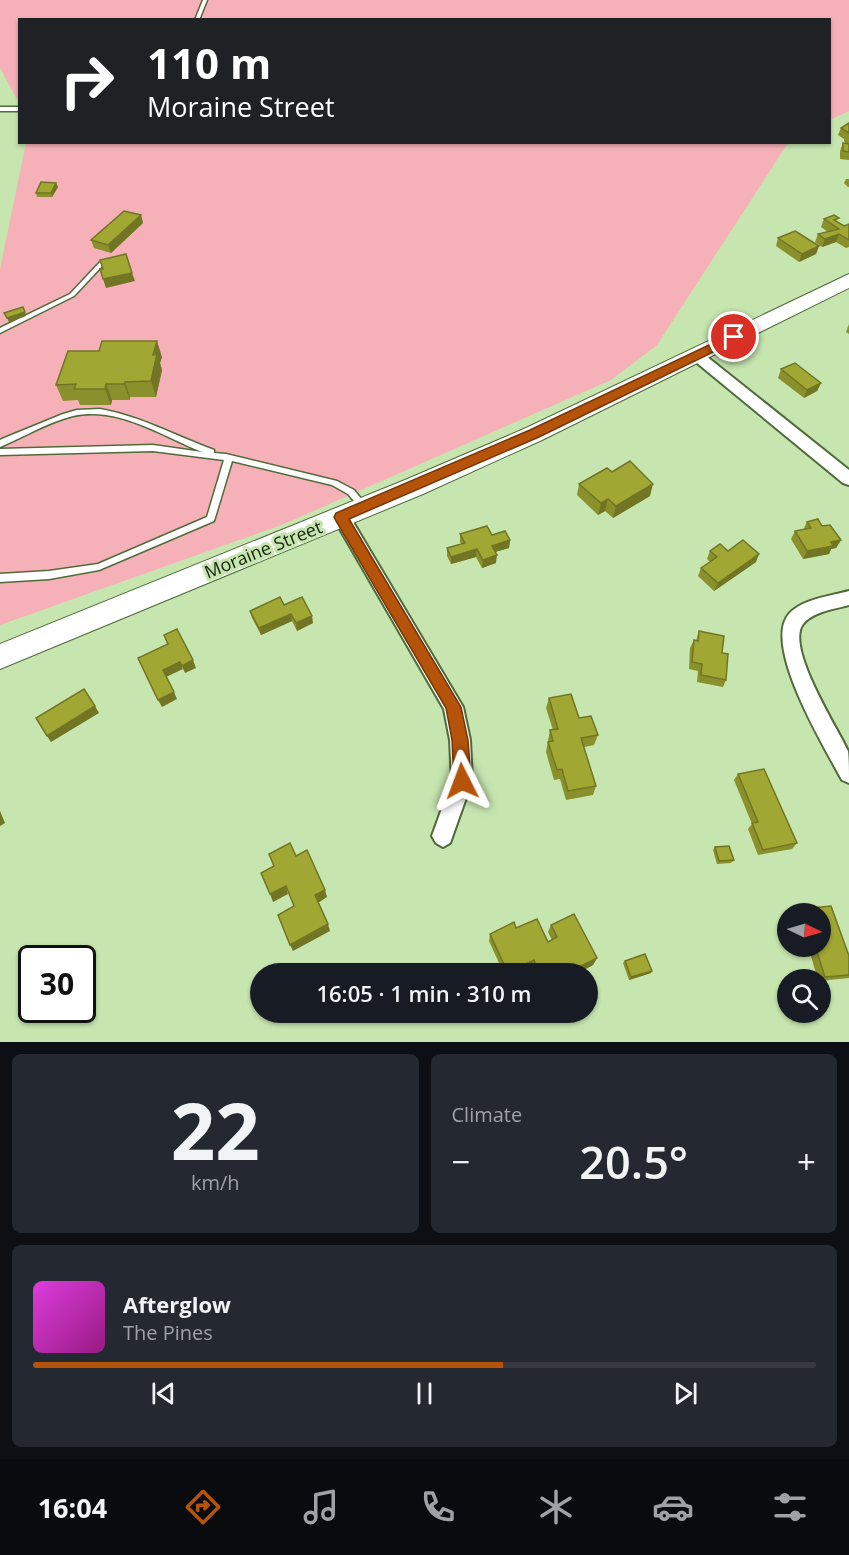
<!DOCTYPE html>
<meta charset="utf-8">
<style>
:root{--surface:#171b24;--page:#242831;--text:#f1f3f6;--muted:#9ea1a6;--line:#363941;--accent:#b45309}
body{margin:0;font-family:"Open Sans",sans-serif;background:var(--page);color:var(--text);height:100vh;display:flex;flex-direction:column;font-size:22px;white-space:nowrap}
*{box-sizing:border-box;margin:0}
p{font-size:20px;color:var(--muted)}
.icon{flex:none;width:33px;height:33px;fill:none;stroke:currentColor;stroke-width:2;stroke-linecap:round;stroke-linejoin:round}
.map{position:relative;height:1042px;overflow:hidden}
.details{display:flex;flex-direction:column;gap:12px;padding:12px;background:#0d0f14;flex:1}
.details>*{flex:none}
.top-card{position:absolute;left:18px;top:18px;width:813px;height:126px;border-radius:0px;box-shadow:0 2px 4px #0004;background:#202124;color:#fff;overflow:hidden}
.needle{width:39px;rotate:95deg}
.buttons{position:absolute;left:777px;top:903px;display:grid;gap:12px}
.buttons a{display:grid;place-items:center;width:54px;height:54px;border-radius:50%;background:var(--surface);box-shadow:0 2px 4px #0004;font-size:30px}
.speed{position:absolute;left:18px;top:945px;display:flex;gap:12px;font-size:30px;font-weight:700;text-align:center}
.speed>*{display:grid;place-content:center;width:78px;height:78px;border-radius:50%;background:var(--surface);box-shadow:0 2px 4px #0004;line-height:1}
.speed .limit{border:3px solid #111;border-radius:9px;background:#fff;color:#111}
.pin{position:absolute;display:grid;place-items:center;width:51px;height:51px;color:#fff;margin:-26px;border:3px solid #fff;border-radius:50%;box-shadow:0 2px 6px #0007}
.me{position:absolute;width:66px;margin:-33px;rotate:357deg;stroke-linejoin:round;filter:drop-shadow(0 0 4px #0008)}
.turn{display:flex;align-items:center;gap:21px;height:126px;padding:0 30px;font-size:27px}
.turn .icon{width:78px;height:78px;stroke-width:2.5}
.turn b{display:block;font-size:42px;line-height:51px}
.big{font-size:45px;font-weight:600;line-height:1.1}
.details .widget{flex:1;display:flex;flex-direction:column;justify-content:center;gap:9px;min-width:0;padding:0 21px;border-radius:9px;background:var(--page)}
.details .dial{align-items:center;gap:0}
.dial b{font-size:78px;line-height:1}
.song{display:flex;align-items:center;gap:18px}
.cover{width:72px;height:72px;border-radius:9px;background:linear-gradient(135deg,hsl(300 70% 55%),hsl(310 70% 35%))}
.played{height:6px;border-radius:3px;background:linear-gradient(90deg,var(--accent) 60%,var(--line) 60%)}
.keys{display:flex;justify-content:space-around;direction:ltr}
.heat{display:flex;justify-content:space-between;align-items:center;font-size:33px;direction:ltr}
.details .tiles{flex:1;display:grid;gap:12px;grid-template-columns:1fr 1fr}
.widget:last-child{grid-column:span 2}
.trip{position:absolute;left:250px;top:963px;width:348px;height:60px;border-radius:30px;background:var(--surface);box-shadow:0 2px 4px #0004;font-weight:600;line-height:60px;text-align:center}
.tab-bar{display:flex;height:96px;justify-content:space-around;align-items:center;background:#090b0e;color:var(--muted)}
.tab-bar .icon{width:42px;height:42px}
.tab-bar .selected{color:var(--accent)}
.tab-bar b{font-size:27px;color:var(--text)}
.map>svg:first-child{display:block}
.green{fill:#f6b1b8}
.lines{fill:none;stroke-linecap:round;stroke-linejoin:round}
.lane-casing{stroke:#506b3a;stroke-width:3}
.street-casing{stroke:#506b3a;stroke-width:4}
.primary-casing{stroke:#506b3a;stroke-width:2}
.lane{fill:#fff;fill-rule:evenodd}
.street{fill:#fff;fill-rule:evenodd}
.primary{fill:#fff;fill-rule:evenodd}
.wall{fill:#8a902c}
.shaded-wall{fill:#717524}
.building{fill:#a1a733;stroke:#717524;stroke-width:1.5}
.route{fill:#b45309;stroke:#753606;stroke-width:1.5}
.labels{text-anchor:middle;dominant-baseline:central;stroke-width:6;stroke-linejoin:round;paint-order:stroke}
.street-label{font-size:18px;fill:#17230e;stroke:#c6e5af}
</style>
<div class="map">
<svg width="849" height="1042" viewBox="0 0 849 1042">
<rect width="100%" height="100%" fill="#c6e5af"/>
<g class="green">
<path d="M 0,0 L 849,0 L 849,111 L 830,120 L 830,20 L 20,20 L 19,103 L 0,68 Z"/>
<path d="M 26,143 L 788,143 L 657,345 L 611,380 L 284,524 L 0,625 L 0,269 Z"/>
</g>
<g class="lines">
<g class="lane-casing">
<g id="lane">
<path d="M 203,0 L 207,0 L 199,20 L 195,20 Z"/>
<rect x="0" y="107" width="20" height="4"/>
<path d="M 102,261 L 104,262 L 104,264 L 74,296 L 0,333 L 0,328 L 70,294 L 100,262 Z"/>
<path d="M 100,409 C 140,416 176,436 214,450 L 214,453 L 226,454 L 337,481 L 354,490 L 367,506 L 363,509 L 360,508 L 348,494 L 332,485 L 232,461 L 214,521 L 99,570 L 49,579 L 0,582 L 0,574 L 49,571 L 98,564 L 207,517 L 224,460 L 153,451 L 0,455 L 0,449 L 153,445 L 202,452 C 162,436 118,406 73,416 C 48,422 24,437 0,447 L 0,440 L 2,439 L 63,414 L 77,410 Z"/>
</g>
</g>
<g class="street-casing">
<g id="street">
<path d="M 696,350 L 701,352 L 849,470 L 849,485 L 843,483 L 691,358 L 689,355 L 691,352 Z"/>
<path d="M 341,511 L 347,512 L 463,707 L 470,740 L 472,781 L 450,843 L 443,847 L 436,843 L 432,836 L 452,781 L 450,740 L 444,709 L 333,517 L 335,512 Z"/>
<path d="M 849,591 L 849,605 C 835,609 812,612 803,624 C 785,647 837,727 848,751 C 849,759 849,773 849,783 L 842,780 C 825,748 762,645 789,614 C 802,599 831,596 849,591 Z"/>
</g>
</g>
<g class="primary-casing">
<path id="primary" d="M 849,274 L 849,288 L 542,440 L 423,494 L 0,669 L 0,644 L 405,480 L 526,428 Z"/>
</g>
<use href="#lane" class="lane"/>
<use href="#street" class="street"/>
<use href="#primary" class="primary"/>
</g>
<g class="wall">
<path d="M 849,123 L 849,160 L 840,159 L 840,151 L 843,143 L 846,144 L 844,141 L 844,139 L 838,135 L 841,128 Z"/>
<path d="M 846,179 L 849,179 L 849,187 L 848,187 L 844,183 Z"/>
<path d="M 56,183 L 58,187 L 52,197 L 37,197 L 36,193 Z"/>
<path d="M 141,215 L 143,223 L 111,253 L 94,248 L 91,240 Z"/>
<path d="M 824,219 L 837,221 L 844,226 L 849,224 L 849,247 L 846,248 L 836,242 L 822,247 L 815,242 L 818,234 L 828,232 L 821,227 Z"/>
<path d="M 778,238 L 819,246 L 816,254 L 799,262 L 776,246 Z"/>
<path d="M 849,324 L 849,334 L 846,332 Z"/>
<path d="M 162,357 L 160,363 L 162,370 L 156,397 L 130,397 L 130,400 L 112,400 L 111,405 L 80,405 L 78,400 L 63,401 L 56,385 Z"/>
<path d="M 781,369 L 821,383 L 817,391 L 804,398 L 778,378 Z"/>
<path d="M 612,472 L 650,496 L 613,518 L 605,511 L 598,515 L 577,495 L 579,484 Z"/>
<path d="M 807,522 L 822,526 L 841,540 L 836,548 L 831,549 L 829,554 L 803,559 L 791,539 L 795,531 L 803,530 Z"/>
<path d="M 460,534 L 492,535 L 510,540 L 509,548 L 495,552 L 496,563 L 482,568 L 476,557 L 451,564 L 447,556 L 447,548 L 461,544 L 460,542 Z"/>
<path d="M 710,551 L 728,551 L 756,562 L 714,591 L 698,576 L 701,568 L 710,562 L 707,559 Z"/>
<path d="M 284,605 L 313,623 L 297,631 L 292,621 L 261,635 L 252,618 L 250,611 Z"/>
<path d="M 699,631 L 722,653 L 726,680 L 723,687 L 697,682 L 698,671 L 689,669 L 690,648 L 694,640 L 696,641 Z"/>
<path d="M 549,698 L 579,718 L 598,735 L 594,745 L 584,747 L 596,786 L 593,795 L 566,800 L 560,779 L 554,780 L 546,752 L 550,730 L 553,730 L 546,708 Z"/>
<path d="M 738,774 L 797,843 L 792,849 L 758,855 L 748,829 L 752,824 L 734,780 Z"/>
<path d="M 715,847 L 734,860 L 731,863 L 717,864 L 713,850 Z"/>
<path d="M 831,906 L 849,956 L 849,978 L 820,981 L 820,980 L 818,980 L 808,946 L 820,946 L 820,914 L 797,914 L 802,909 Z"/>
<path d="M 551,925 L 597,958 L 593,965 L 576,974 L 535,974 L 531,966 L 517,974 L 504,974 L 489,941 L 490,934 L 516,928 L 548,942 L 552,940 L 548,932 Z"/>
<path d="M 625,961 L 652,971 L 651,973 L 629,980 L 623,963 Z"/>
</g>
<g class="shaded-wall">
<path d="M 56,183 L 58,187 L 52,197 L 51,193 Z"/>
<path d="M 141,215 L 143,223 L 111,253 L 108,245 Z"/>
<path d="M 839,234 L 836,242 L 822,247 L 825,239 Z"/>
<path d="M 819,246 L 816,254 L 799,262 L 802,254 Z"/>
<path d="M 132,273 L 135,281 L 106,288 L 103,279 Z"/>
<path d="M 25,312 L 26,316 L 9,322 L 7,318 Z"/>
<path d="M 157,341 L 162,357 L 160,363 L 162,370 L 156,397 L 151,381 L 153,355 Z"/>
<path d="M 125,382 L 130,397 L 130,400 L 124,384 Z"/>
<path d="M 821,383 L 817,391 L 804,398 L 807,390 Z"/>
<path d="M 106,384 L 112,400 L 111,405 L 105,389 Z"/>
<path d="M 653,484 L 650,496 L 613,518 L 616,506 Z"/>
<path d="M 608,499 L 605,511 L 598,515 L 601,503 Z"/>
<path d="M 510,540 L 509,548 L 491,553 L 492,546 Z"/>
<path d="M 841,540 L 836,548 L 831,549 L 829,554 L 803,559 L 807,551 L 831,542 Z"/>
<path d="M 477,549 L 476,557 L 451,564 L 451,557 Z"/>
<path d="M 759,554 L 756,562 L 714,591 L 718,583 Z"/>
<path d="M 497,555 L 496,563 L 482,568 L 483,560 Z"/>
<path d="M 291,614 L 292,621 L 261,635 L 259,628 Z"/>
<path d="M 312,616 L 313,623 L 297,631 L 296,623 Z"/>
<path d="M 193,660 L 196,668 L 185,673 L 182,666 Z"/>
<path d="M 180,662 L 183,669 L 166,677 L 163,670 Z"/>
<path d="M 174,692 L 177,699 L 162,707 L 158,700 Z"/>
<path d="M 95,706 L 99,713 L 51,742 L 47,736 Z"/>
<path d="M 0,811 L 5,823 L 0,826 Z"/>
<path d="M 286,886 L 288,894 L 273,902 L 270,894 Z"/>
<path d="M 325,890 L 327,897 L 318,903 L 315,895 Z"/>
<path d="M 328,924 L 330,931 L 293,951 L 290,945 Z"/>
<path d="M 597,958 L 593,965 L 576,974 L 573,970 Z"/>
<path d="M 534,960 L 531,966 L 517,974 L 508,974 Z"/>
<path d="M 652,971 L 651,973 L 629,980 L 631,977 Z"/>
</g>
<g class="building">
<path d="M 849,123 L 849,133 L 841,128 Z"/>
<path d="M 843,143 L 849,144 L 849,152 L 843,151 Z"/>
<path d="M 41,182 L 56,183 L 51,193 L 36,193 Z"/>
<path d="M 124,211 L 141,215 L 108,245 L 91,240 Z"/>
<path d="M 834,215 L 839,218 L 834,220 L 844,226 L 849,224 L 849,240 L 839,234 L 825,239 L 818,234 L 839,229 L 824,219 Z"/>
<path d="M 795,231 L 819,246 L 802,254 L 778,238 Z"/>
<path d="M 126,254 L 132,273 L 103,279 L 100,269 L 103,269 L 100,260 Z"/>
<path d="M 23,307 L 25,312 L 7,318 L 4,313 Z"/>
<path d="M 102,341 L 157,341 L 153,355 L 157,354 L 151,381 L 125,382 L 124,384 L 106,384 L 105,389 L 74,389 L 76,384 L 56,385 L 68,351 L 99,351 Z"/>
<path d="M 795,363 L 821,383 L 807,390 L 781,369 Z"/>
<path d="M 630,461 L 653,484 L 616,506 L 608,499 L 601,503 L 579,484 L 607,468 L 612,472 Z"/>
<path d="M 818,519 L 822,526 L 830,525 L 841,540 L 831,542 L 833,546 L 807,551 L 795,531 L 811,528 L 807,522 Z"/>
<path d="M 487,526 L 492,535 L 505,531 L 510,540 L 492,546 L 497,555 L 483,560 L 477,549 L 451,557 L 447,548 L 465,543 L 460,534 Z"/>
<path d="M 743,540 L 759,554 L 718,583 L 701,568 L 717,557 L 710,551 L 720,544 L 728,551 Z"/>
<path d="M 280,597 L 284,605 L 302,597 L 312,616 L 296,623 L 291,614 L 259,628 L 250,611 Z"/>
<path d="M 177,629 L 193,660 L 182,666 L 180,662 L 163,670 L 174,692 L 158,700 L 138,658 L 168,644 L 164,635 Z"/>
<path d="M 699,631 L 724,636 L 722,653 L 728,654 L 726,680 L 701,675 L 702,664 L 692,662 L 694,640 L 698,641 Z"/>
<path d="M 84,689 L 95,706 L 47,736 L 36,718 Z"/>
<path d="M 571,694 L 579,718 L 591,716 L 598,735 L 581,738 L 596,786 L 568,791 L 562,769 L 557,770 L 548,742 L 553,741 L 550,730 L 558,729 L 549,698 Z"/>
<path d="M 764,769 L 797,843 L 763,850 L 752,823 L 758,822 L 738,774 Z"/>
<path d="M 290,843 L 296,856 L 307,850 L 325,890 L 315,895 L 328,924 L 290,945 L 278,915 L 294,906 L 286,886 L 270,894 L 261,873 L 274,866 L 269,854 Z"/>
<path d="M 729,846 L 734,860 L 719,861 L 715,847 Z"/>
<path d="M 831,906 L 849,956 L 849,975 L 825,977 L 815,946 L 820,946 L 820,914 L 804,914 L 802,909 Z"/>
<path d="M 574,914 L 597,958 L 573,970 L 575,974 L 540,974 L 534,960 L 508,973 L 490,934 L 514,922 L 516,928 L 537,919 L 548,942 L 557,937 L 551,925 Z"/>
<path d="M 645,954 L 652,971 L 631,977 L 625,961 Z"/>
</g>
<path class="route" d="M 734,333 L 740,337 L 738,340 L 539,437 L 349,519 L 461,707 L 468,740 L 471,781 L 468,787 L 462,789 L 456,787 L 454,781 L 452,740 L 446,708 L 336,521 L 334,517 L 336,513 L 530,430 Z"/>
<g class="labels">
<g class="street-label">
<text transform="translate(263 549) rotate(-22)">Moraine Street</text>
</g>
</g>
</svg>
<div class="buttons">
<a><svg class="needle" viewBox="-14 -14 28 28"><path d="M0-13l5 13h-10z" fill="#e53935"/><path d="M0 13l5-13h-10z" fill="#9ea1a6"/></svg></a>
<a><svg class="icon" aria-label="search" viewBox="0 0 24 24"><circle cx="10" cy="10" r="6"/><path d="M15 15l6 6"/></svg></a>
</div>
<div class="speed"><div class="limit">30</div></div>
<div class="pin" style="left:734px;top:337px;background:#d93025"><svg class="icon" aria-label="arrive" viewBox="0 0 24 24"><path d="M6 21V4h12l-3 4 3 4H6"/></svg></div>
<svg class="me" style="left:462px;top:781px" viewBox="-20 -20 40 40"><path d="M0-17L14 15 0 8-14 15z" fill="#b45309" stroke="#fff" stroke-width="4"/></svg>
<div class="trip">16:05 · 1 min · 310 m</div>
<div class="top-card">
<div class="turn"><svg class="icon" aria-label="right" viewBox="0 0 24 24"><path d="M7 20v-9h11M14 6l5 5-5 5"/></svg><div><b>110 m</b>Moraine Street</div></div>
</div>
</div>
<section class="details">
<div class="tiles">
<div class="widget dial"><b>22</b><p>km/h</p></div>
<div class="widget"><p>Climate</p>
<div class="heat"><a>−</a><b class="big">20.5°</b><a>+</a></div>
</div>
<div class="widget">
<div class="song"><i class="cover"></i><div><b>Afterglow</b><p>The Pines</p></div></div>
<div class="played"></div>
<div class="keys"><svg class="icon" aria-label="previous" viewBox="0 0 24 24"><path d="M18 5L8 12l10 7zM5 5v14"/></svg><svg class="icon" aria-label="pause" viewBox="0 0 24 24"><path d="M8 5v14M16 5v14"/></svg><svg class="icon" aria-label="next" viewBox="0 0 24 24"><path d="M6 5l10 7-10 7zM19 5v14"/></svg></div>
</div>
</div>
</section>
<nav class="tab-bar">
<b>16:04</b>
<svg class="icon selected" aria-label="directions" viewBox="0 0 24 24"><path d="M12 3l9 9-9 9-9-9zM9 14v-3h6M13 9l2 2-2 2"/></svg>
<svg class="icon" aria-label="music" viewBox="0 0 24 24"><path d="M9 18V5l10-2v13"/><circle cx="6" cy="18" r="3"/><circle cx="16" cy="16" r="3"/></svg>
<svg class="icon" aria-label="phone" viewBox="0 0 24 24"><path d="M5 4h4l2 5-3 2q2 4 5 5l2-3 5 2v4C11 20 4 13 5 4z"/></svg>
<svg class="icon" aria-label="climate" viewBox="0 0 24 24"><path d="M12 3v18M4 7l16 10M4 17L20 7"/></svg>
<svg class="icon" aria-label="car" viewBox="0 0 24 24"><path d="M5 17H2v-5l4-1 3-4h7l3 4 3 1v5h-3M9 17h6M6 11h13"/><circle cx="7" cy="17" r="2"/><circle cx="17" cy="17" r="2"/></svg>
<svg class="icon" aria-label="filters" viewBox="0 0 24 24"><path d="M4 7h16M4 17h16"/><circle cx="9" cy="7" r="2"/><circle cx="15" cy="17" r="2"/></svg>
</nav>
